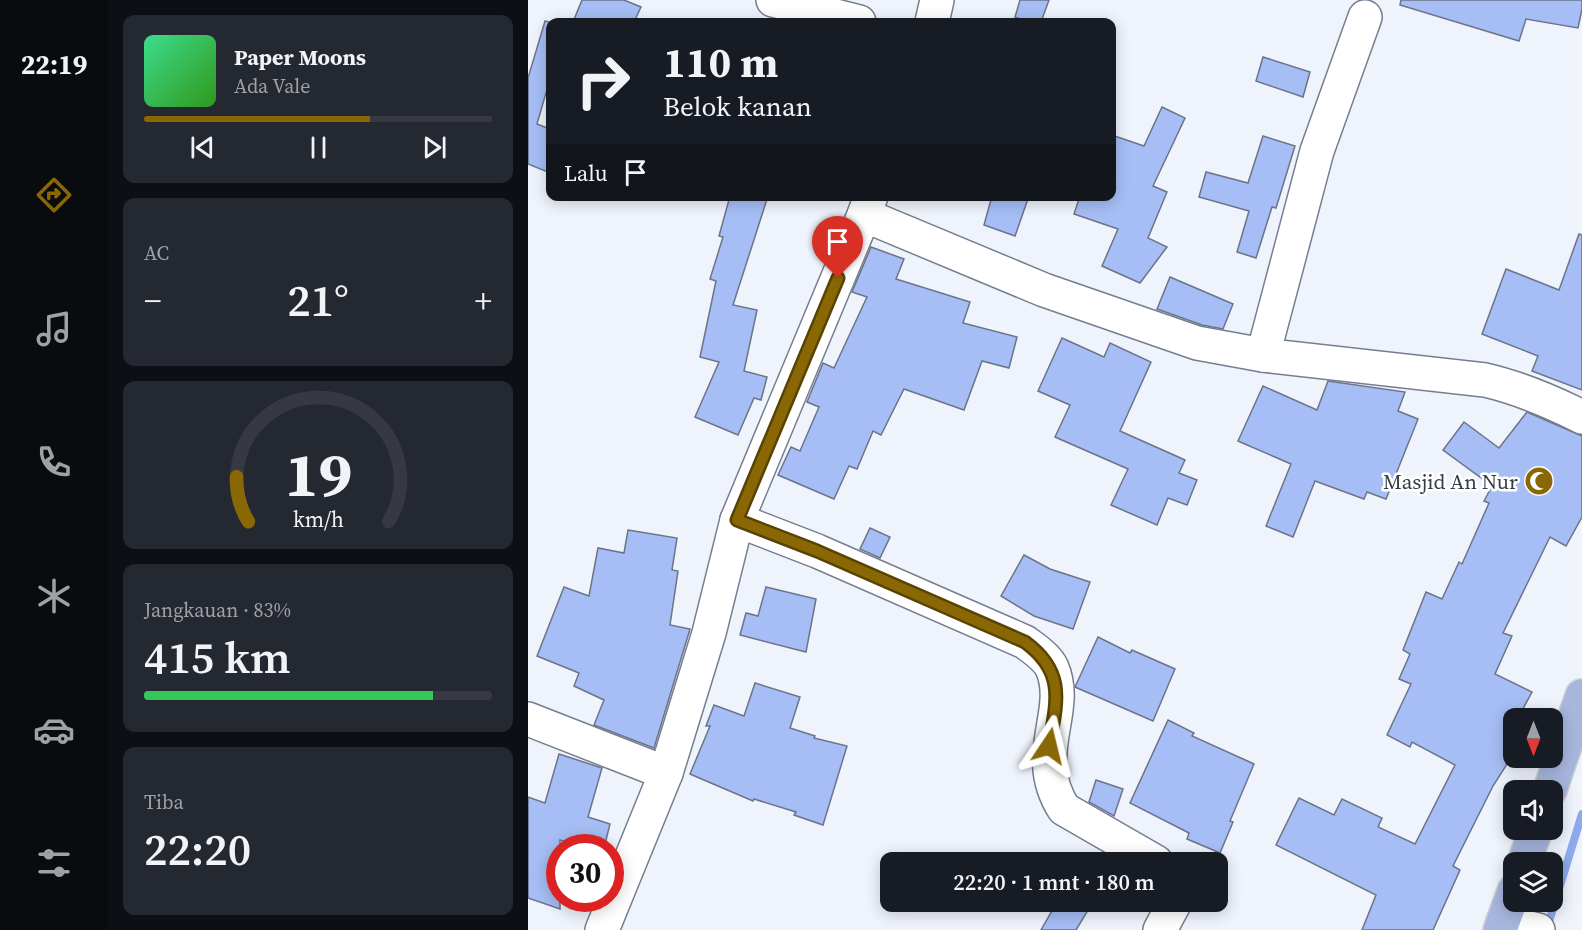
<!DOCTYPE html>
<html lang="id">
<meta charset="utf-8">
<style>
:root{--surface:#171b24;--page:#242831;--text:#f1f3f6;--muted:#9ea1a6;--line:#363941;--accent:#886704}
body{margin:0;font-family:"Source Serif 4",serif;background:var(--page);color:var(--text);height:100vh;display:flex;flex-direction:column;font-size:22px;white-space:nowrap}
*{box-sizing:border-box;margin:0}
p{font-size:20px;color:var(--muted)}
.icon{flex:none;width:33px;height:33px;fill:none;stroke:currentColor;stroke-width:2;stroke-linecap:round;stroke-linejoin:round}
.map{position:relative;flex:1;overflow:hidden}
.drawer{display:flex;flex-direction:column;gap:15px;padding:15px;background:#0d0f14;width:420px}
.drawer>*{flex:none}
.hud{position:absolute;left:18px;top:18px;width:570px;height:183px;border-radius:12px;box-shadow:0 3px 15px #0003;background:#171b24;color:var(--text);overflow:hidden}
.needle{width:39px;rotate:180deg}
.fabs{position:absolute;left:975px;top:708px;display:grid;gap:12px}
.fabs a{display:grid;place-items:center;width:60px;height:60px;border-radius:12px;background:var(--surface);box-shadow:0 3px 15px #0003;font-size:30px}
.speed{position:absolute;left:18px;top:834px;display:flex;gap:12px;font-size:30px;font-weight:700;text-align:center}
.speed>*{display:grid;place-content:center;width:78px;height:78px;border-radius:50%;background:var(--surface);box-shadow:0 3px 15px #0003;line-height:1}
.speed .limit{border:9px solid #d22;background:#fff;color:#111}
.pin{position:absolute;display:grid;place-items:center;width:51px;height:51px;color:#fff;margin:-62px -26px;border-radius:50% 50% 50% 0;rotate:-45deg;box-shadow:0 0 6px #0007}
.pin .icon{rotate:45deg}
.me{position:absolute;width:66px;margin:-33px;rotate:10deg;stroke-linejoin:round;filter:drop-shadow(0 0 4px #0008)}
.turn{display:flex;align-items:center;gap:21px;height:126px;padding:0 18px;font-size:27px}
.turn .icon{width:78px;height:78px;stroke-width:2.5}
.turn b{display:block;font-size:42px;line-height:51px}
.then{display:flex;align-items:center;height:57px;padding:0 18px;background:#0003;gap:12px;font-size:22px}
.big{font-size:45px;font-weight:600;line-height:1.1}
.drawer .card{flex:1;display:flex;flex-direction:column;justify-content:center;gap:9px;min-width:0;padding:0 21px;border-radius:12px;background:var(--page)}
.drawer .dial{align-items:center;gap:0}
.dial svg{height:156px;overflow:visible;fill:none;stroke:var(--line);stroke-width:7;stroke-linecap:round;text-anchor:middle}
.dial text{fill:var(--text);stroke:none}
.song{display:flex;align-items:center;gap:18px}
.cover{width:72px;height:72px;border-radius:9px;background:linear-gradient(135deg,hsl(150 70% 55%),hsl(110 70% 35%))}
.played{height:6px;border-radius:3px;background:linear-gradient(90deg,var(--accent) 65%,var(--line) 65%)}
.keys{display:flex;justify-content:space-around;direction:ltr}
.heat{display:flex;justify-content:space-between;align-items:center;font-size:33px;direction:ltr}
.charge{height:9px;border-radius:4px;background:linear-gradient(90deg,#34c759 83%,var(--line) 0)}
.trip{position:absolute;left:352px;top:852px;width:348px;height:60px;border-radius:12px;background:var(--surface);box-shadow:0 3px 15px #0003;font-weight:600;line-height:60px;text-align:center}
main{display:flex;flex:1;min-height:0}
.dock{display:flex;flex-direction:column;width:108px;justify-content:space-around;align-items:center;background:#090b0e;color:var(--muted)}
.dock .icon{width:42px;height:42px}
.dock .active{color:var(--accent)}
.dock b{font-size:27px;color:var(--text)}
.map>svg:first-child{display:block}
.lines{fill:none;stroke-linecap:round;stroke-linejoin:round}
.stream{stroke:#8eaaed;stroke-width:8}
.building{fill:#a6bef5;stroke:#6b7488;stroke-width:1.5}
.minor-casing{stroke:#757e91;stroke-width:36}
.major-casing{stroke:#cfd0d2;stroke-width:36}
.minor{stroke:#fff;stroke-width:33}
.major{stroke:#a7b6dd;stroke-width:33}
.route-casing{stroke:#584303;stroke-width:15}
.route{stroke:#886704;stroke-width:10}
.labels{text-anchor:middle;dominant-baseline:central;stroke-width:5;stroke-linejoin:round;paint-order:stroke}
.poi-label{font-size:21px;fill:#373b44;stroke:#fff;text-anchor:end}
</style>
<main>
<nav class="dock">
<b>22:19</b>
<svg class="icon active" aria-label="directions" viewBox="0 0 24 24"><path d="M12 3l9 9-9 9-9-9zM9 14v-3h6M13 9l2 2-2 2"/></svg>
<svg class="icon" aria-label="music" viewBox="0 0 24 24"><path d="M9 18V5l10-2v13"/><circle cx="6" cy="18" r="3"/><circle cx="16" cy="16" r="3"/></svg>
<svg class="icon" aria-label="phone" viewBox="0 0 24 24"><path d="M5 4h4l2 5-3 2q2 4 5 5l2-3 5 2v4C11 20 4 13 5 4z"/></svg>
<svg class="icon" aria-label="climate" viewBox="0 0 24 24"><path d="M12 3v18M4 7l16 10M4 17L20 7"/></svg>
<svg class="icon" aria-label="car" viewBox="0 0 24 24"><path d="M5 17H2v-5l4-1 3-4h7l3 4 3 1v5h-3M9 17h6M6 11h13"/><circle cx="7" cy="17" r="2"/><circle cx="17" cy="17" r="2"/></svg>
<svg class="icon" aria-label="filters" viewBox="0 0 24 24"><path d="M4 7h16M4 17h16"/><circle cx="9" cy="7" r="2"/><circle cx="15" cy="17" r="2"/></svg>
</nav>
<section class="drawer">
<div class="card">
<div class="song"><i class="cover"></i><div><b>Paper Moons</b><p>Ada Vale</p></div></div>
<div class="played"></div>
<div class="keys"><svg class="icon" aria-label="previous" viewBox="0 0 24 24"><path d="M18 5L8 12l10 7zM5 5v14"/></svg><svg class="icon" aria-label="pause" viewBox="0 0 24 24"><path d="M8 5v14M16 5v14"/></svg><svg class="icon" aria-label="next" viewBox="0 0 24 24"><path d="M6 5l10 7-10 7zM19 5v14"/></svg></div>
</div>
<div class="card"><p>AC</p>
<div class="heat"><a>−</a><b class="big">21°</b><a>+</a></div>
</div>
<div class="card dial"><svg viewBox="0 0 100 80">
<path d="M14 69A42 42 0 1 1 86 69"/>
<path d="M14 69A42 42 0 0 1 8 46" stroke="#886704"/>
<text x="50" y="56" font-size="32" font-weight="700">19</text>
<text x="50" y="72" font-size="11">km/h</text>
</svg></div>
<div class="card"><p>Jangkauan · 83%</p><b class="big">415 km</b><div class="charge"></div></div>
<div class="card"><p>Tiba</p><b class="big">22:20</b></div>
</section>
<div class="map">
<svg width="1054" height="930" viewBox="0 0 1054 930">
<rect width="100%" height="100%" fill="#eff3fc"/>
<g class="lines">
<path class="stream" d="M 1019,928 L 1054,814"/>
</g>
<g class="building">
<path d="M 54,0 L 96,0 L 113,7 L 106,22 L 45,22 Z"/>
<path d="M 492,0 L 521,0 L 513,22 L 499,22 L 487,17 Z"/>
<path d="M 873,0 L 1054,0 L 1054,9 L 1050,28 L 998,19 L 991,41 L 872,5 Z"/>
<path d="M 17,21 L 22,22 L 22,79 L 9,124 L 22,129 L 22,173 L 0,164 L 0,78 Z"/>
<path d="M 735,57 L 782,72 L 775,97 L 728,81 Z"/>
<path d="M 634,107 L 657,118 L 625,186 L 639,192 L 620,238 L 639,247 L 612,283 L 574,266 L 590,229 L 546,214 L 552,196 L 584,196 L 584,135 L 616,146 Z"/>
<path d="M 735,136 L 767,146 L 748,208 L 744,207 L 728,258 L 709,252 L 721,211 L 671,197 L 678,172 L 720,183 Z"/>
<path d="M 202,196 L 240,196 L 205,305 L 229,310 L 216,371 L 239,377 L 233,400 L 226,398 L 210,435 L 167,417 L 191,362 L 172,357 L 188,281 L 182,279 L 195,237 L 191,236 Z"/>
<path d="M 464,196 L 501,196 L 487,236 L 456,225 Z"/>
<path d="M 1051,234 L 1054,235 L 1054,390 L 1004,371 L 1010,356 L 954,334 L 978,269 L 1031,290 Z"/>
<path d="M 343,247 L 376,259 L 368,279 L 442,302 L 435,323 L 489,337 L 481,368 L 454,361 L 436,410 L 376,389 L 353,435 L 345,431 L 329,469 L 321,466 L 306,499 L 250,475 L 263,447 L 272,451 L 291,407 L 279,402 L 295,363 L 306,368 L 339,297 L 324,292 Z"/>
<path d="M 642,277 L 705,304 L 695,329 L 674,325 L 629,309 Z"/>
<path d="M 534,338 L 576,357 L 582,343 L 623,362 L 592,431 L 657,460 L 651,473 L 669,480 L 659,505 L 640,498 L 629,525 L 583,505 L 600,469 L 527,437 L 542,405 L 510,391 Z"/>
<path d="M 800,381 L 877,392 L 870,411 L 890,419 L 858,499 L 839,492 L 836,499 L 787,481 L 765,537 L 738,526 L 763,464 L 710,441 L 735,386 L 789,410 Z"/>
<path d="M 999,412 L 1054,436 L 1054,517 L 1038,546 L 1022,537 L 975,633 L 984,636 L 967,674 L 1004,692 L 990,718 L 986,718 L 986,753 L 965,786 L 925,866 L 932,870 L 905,930 L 834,930 L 848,895 L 748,845 L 771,798 L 806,815 L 814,799 L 854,818 L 850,827 L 887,844 L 927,765 L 884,742 L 882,747 L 859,735 L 883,684 L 871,679 L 882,654 L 875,650 L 898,592 L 914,599 L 931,562 L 934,564 L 961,503 L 956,501 L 964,486 L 915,450 L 936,422 L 971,448 Z"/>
<path d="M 342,528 L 362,537 L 352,558 L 332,549 Z"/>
<path d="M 100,530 L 149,538 L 144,570 L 150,571 L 142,625 L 162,629 L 126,748 L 66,725 L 76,700 L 46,686 L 51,673 L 9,656 L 36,587 L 61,596 L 70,548 L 96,553 Z"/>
<path d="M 496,555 L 522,569 L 562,582 L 545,629 L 506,616 L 473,596 Z"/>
<path d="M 238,587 L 288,599 L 278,652 L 212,635 L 218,613 L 230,616 Z"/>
<path d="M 570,637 L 602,653 L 604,650 L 647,669 L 625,721 L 547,687 Z"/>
<path d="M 227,683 L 272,697 L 262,728 L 287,736 L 286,738 L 319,746 L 295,825 L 266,815 L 268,812 L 226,799 L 225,801 L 162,774 L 182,726 L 178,726 L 186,705 L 216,716 Z"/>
<path d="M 640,720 L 666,733 L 664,736 L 726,764 L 702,821 L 705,822 L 692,853 L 659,839 L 661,833 L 602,803 Z"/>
<path d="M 31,754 L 74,768 L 60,817 L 82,824 L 76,848 L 59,848 L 32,840 L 32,909 L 0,898 L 0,797 L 17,803 Z"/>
<path d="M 568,780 L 595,789 L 586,816 L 561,802 Z"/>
<path d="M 529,902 L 565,902 L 548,930 L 513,930 Z"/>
</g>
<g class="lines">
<g class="minor-casing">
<g id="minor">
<path d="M 245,0 L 331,22"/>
<path d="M 404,22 L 409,0"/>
<path d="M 343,196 L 336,215 L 516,290 L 669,343 L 735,355 L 957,380 C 992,388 1022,401 1054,417"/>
<path d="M 735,355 L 789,151 L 837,17"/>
<path d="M 209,520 L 289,551 L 497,642 C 506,649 519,657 524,668 C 543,712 501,755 536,809 L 628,862"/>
<path d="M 0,719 L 138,773"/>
<path d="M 975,922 L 1010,930"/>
<path d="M 74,930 L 138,773 L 181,633 L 209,520 L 336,215"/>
<path d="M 632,930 L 647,902"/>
</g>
</g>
<g class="major-casing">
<g id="major">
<path d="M 1022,790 L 1054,696"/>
<path d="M 996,862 L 1008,830"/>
<path d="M 972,930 L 986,891"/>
</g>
</g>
<use href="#minor" class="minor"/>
<use href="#major" class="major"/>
</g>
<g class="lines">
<g class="route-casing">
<path id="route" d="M 310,278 L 209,520 L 289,551 L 497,642 C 538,672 529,701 521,746"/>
</g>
<use href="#route" class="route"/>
</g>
<defs>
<g id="mosque-disc" transform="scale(1.5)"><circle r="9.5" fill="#886704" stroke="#fff"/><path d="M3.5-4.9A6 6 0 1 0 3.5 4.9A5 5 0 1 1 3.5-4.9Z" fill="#fff"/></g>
</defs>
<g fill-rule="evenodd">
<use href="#mosque-disc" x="1011" y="481"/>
</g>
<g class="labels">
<g class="poi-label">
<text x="990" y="481">Masjid An Nur</text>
</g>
</g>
</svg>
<div class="fabs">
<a><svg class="needle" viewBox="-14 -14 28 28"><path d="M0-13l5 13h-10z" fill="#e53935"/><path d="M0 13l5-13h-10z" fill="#9ea1a6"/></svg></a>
<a><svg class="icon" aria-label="sound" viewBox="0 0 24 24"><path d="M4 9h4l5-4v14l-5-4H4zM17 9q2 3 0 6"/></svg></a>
<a><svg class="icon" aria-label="layers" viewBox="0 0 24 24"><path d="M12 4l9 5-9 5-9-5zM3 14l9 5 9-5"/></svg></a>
</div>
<div class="speed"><div class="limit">30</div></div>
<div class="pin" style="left:310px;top:278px;background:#d93025"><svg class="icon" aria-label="arrive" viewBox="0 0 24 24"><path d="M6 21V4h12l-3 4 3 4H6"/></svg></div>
<svg class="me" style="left:521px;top:746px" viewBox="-20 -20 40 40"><path d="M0-17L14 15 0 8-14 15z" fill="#886704" stroke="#fff" stroke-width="4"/></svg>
<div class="trip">22:20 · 1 mnt · 180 m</div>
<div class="hud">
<div class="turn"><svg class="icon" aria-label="right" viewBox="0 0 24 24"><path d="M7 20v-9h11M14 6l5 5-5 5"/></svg><div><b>110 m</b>Belok kanan</div></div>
<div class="then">Lalu<svg class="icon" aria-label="arrive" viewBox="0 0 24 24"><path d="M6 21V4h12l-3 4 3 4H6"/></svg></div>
</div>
</div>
</main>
